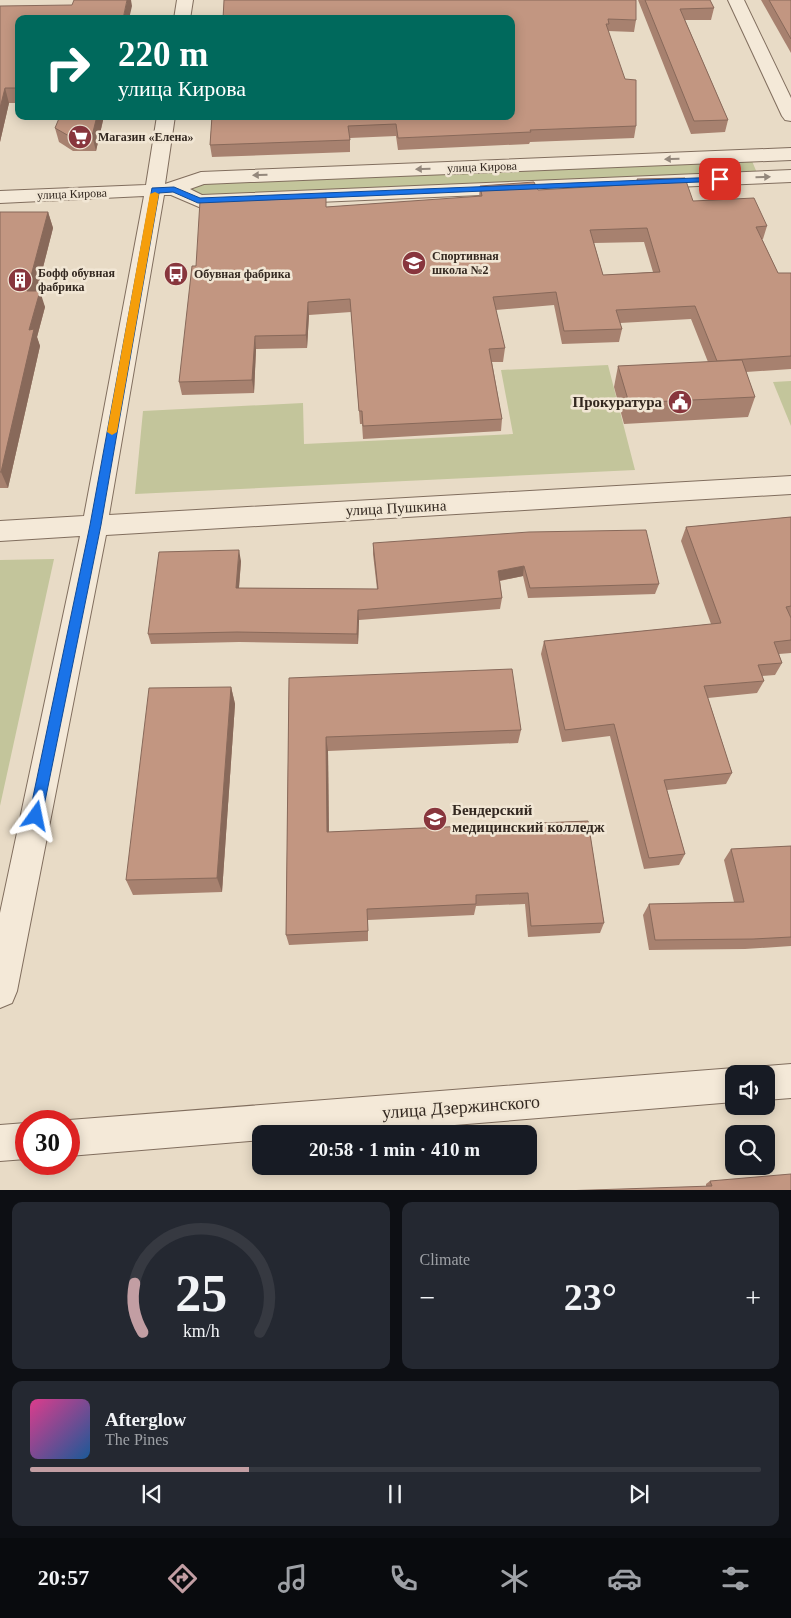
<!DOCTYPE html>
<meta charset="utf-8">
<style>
:root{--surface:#171b24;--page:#242831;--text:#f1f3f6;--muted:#9ea1a6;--line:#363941;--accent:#c29ea3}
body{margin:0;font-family:Georgia,serif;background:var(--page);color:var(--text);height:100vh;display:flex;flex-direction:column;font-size:19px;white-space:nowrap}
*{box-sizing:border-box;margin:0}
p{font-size:16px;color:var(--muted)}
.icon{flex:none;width:28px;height:28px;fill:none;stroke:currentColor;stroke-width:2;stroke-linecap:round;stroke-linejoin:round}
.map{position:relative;height:1190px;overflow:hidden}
.details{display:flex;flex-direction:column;gap:12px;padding:12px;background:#0d0f14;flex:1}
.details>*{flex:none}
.guide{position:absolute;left:15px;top:15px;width:500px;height:105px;border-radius:10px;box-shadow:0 2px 12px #0003;background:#00695c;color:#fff;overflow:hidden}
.fabs{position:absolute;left:725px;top:1065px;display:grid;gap:10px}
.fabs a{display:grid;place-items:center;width:50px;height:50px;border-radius:10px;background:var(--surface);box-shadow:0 2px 12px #0003;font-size:25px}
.speed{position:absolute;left:15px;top:1110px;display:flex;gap:10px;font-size:25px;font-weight:700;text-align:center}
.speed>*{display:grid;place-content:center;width:65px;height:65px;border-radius:50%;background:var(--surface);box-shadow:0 2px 12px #0003;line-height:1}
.speed .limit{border:8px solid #d22;background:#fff;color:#111}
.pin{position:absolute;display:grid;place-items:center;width:42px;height:42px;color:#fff;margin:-21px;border-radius:10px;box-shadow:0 2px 8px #0006}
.me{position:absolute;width:55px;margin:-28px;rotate:12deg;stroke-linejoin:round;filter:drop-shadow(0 0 4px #0008)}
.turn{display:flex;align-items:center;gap:18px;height:105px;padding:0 20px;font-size:22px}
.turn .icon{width:65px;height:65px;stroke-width:2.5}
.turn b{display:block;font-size:35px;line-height:42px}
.big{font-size:38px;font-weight:700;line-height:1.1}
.details .card{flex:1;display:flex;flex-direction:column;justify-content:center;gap:8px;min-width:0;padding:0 18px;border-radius:10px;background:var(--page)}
.details .dial{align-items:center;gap:0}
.dial svg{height:130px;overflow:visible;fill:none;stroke:var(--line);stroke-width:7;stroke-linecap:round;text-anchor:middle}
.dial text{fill:var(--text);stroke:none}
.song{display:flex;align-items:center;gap:15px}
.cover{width:60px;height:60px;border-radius:8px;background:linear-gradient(135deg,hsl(330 70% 55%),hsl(210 70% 35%))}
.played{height:5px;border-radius:2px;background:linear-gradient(90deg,var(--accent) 30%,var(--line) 30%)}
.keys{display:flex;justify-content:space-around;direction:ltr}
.heat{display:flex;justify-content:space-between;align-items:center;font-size:28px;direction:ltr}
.details .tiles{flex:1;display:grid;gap:12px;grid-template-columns:1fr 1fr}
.card:last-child{grid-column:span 2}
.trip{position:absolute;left:252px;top:1125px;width:285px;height:50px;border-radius:10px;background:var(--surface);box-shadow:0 2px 12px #0003;font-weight:700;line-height:50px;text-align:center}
.menu{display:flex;height:80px;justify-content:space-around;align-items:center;background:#090b0e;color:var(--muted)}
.menu .icon{width:35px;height:35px}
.menu .on{color:var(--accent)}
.menu b{font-size:22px;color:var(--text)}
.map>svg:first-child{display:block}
.green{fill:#c3c59b}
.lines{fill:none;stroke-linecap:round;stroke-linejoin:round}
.street-casing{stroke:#816e5e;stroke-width:2}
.street{fill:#f4e9d8;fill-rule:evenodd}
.wall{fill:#a7816f;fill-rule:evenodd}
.shaded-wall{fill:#88695a}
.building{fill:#c29681;stroke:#88695a;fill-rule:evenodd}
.oneway{fill:#94887c}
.route{fill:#1a73e8;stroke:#114b97}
.slow{fill:#f59e0b}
.labels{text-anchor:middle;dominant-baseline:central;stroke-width:5;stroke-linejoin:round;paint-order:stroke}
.far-poi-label{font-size:12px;font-weight:bold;fill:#332820;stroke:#f1e6d4;text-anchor:start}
.far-street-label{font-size:12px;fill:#332820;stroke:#f1e6d4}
.poi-label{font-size:15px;font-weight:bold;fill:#332820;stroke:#f1e6d4;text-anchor:end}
.street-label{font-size:15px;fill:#332820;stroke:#f1e6d4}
.near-street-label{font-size:18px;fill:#332820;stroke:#f1e6d4}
</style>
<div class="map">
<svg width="791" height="1191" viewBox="0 0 791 1191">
<rect width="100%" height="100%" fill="#e8dbc6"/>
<g class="green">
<path d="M 750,156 L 759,178 L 199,201 L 174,189 L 201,178 Z"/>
<path d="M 608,365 L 635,470 L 135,494 L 143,411 L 303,403 L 304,444 L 513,434 L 501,370 Z"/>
<path d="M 791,381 L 791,426 L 773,382 Z"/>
<path d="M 54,559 L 0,806 L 0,560 Z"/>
</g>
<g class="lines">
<g class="street-casing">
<g id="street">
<path d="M 177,0 L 193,0 L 190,19 L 174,19 Z"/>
<path d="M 728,0 L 744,0 L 791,98 L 791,121 L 785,120 L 782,116 Z"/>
<path d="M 157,116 L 175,116 L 165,184 L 201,172 L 791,148 L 791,160 L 204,184 L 190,189 L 202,195 L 791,170 L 791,182 L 199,207 L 171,195 L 164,195 L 109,515 L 791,476 L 791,494 L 106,535 L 17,991 L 12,1003 L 0,1008 L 0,913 L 80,536 L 0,541 L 0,521 L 84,516 L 144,196 L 0,203 L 0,191 L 146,185 Z"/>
<path d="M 791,1064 L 791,1098 L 766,1100 L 766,1074 L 752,1074 L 754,1071 L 766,1066 Z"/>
<path d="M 734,1068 L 747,1074 L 734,1074 L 734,1102 L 344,1134 L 261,1134 L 261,1140 L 69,1156 L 69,1121 L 66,1121 L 69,1120 Z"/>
<path d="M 26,1123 L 26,1159 L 0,1161 L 0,1125 Z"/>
</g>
</g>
<use href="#street" class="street"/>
</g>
<g class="wall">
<path d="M 224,0 L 636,20 L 634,32 L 608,31 L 636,126 L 634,138 L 530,142 L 529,144 L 398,150 L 396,136 L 350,138 L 350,152 L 212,157 L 210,145 L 212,116 L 511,116 Z"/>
<path d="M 638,0 L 710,0 L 714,8 L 711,20 L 685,20 L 728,120 L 725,132 L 691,134 Z"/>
<path d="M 761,0 L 791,0 L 791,53 Z"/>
<path d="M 0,6 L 132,6 L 19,19 L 19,103 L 9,103 L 0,142 Z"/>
<path d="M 104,116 L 96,151 L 73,151 L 59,142 L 55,128 Z"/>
<path d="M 637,179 L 693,201 L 767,226 L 763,239 L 762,239 L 778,273 L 791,273 L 791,369 L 746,372 L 755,397 L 748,417 L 624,424 L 614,387 L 618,366 L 708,362 L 691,319 L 620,323 L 622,329 L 619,342 L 562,344 L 554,305 L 496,310 L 505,348 L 503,362 L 492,362 L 502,419 L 501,431 L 363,439 L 362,424 L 360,424 L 351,312 L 309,315 L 307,348 L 256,349 L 254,393 L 182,395 L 179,382 L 196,266 L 326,207 L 479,197 L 480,186 L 538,190 L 636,185 ZM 644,242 L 653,272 L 603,275 L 594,243 Z"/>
<path d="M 0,212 L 48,212 L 53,228 L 37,291 L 45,307 L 37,337 L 40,346 L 8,488 L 0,488 Z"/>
<path d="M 791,517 L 791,653 L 779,654 L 782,663 L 775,675 L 762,676 L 764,681 L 757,693 L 708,698 L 732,773 L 726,784 L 667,790 L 685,854 L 679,865 L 644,869 L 610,736 L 562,742 L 541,654 L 544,641 L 711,624 L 681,541 L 686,527 Z"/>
<path d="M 373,543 L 659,584 L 655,594 L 528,598 L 523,576 L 500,581 L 502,598 L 500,609 L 359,620 L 358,644 L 239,642 L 151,644 L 148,634 L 241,561 L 239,588 L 377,589 L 373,554 Z"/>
<path d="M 289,678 L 521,730 L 518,743 L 328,751 L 329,832 L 588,821 L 604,923 L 600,933 L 528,937 L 525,904 L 476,906 L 474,915 L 368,920 L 368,941 L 289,945 L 286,935 Z"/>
<path d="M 231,687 L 235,704 L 222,892 L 133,895 L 126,880 Z"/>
<path d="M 791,846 L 791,946 L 745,949 L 649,950 L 643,915 L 649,904 L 734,902 L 724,860 L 731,849 Z"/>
<path d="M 710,1181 L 791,1191 L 706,1186 L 706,1184 Z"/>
</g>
<g class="shaded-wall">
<path d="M 127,0 L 131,0 L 132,6 L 129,19 L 123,19 Z"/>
<path d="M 5,88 L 9,103 L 0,142 L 0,108 Z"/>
<path d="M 97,116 L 104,116 L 96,151 L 92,136 Z"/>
<path d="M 48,212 L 53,228 L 33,307 L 27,291 Z"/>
<path d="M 40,291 L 45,307 L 37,337 L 40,346 L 8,488 L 1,472 L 29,330 Z"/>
<path d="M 308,302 L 309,315 L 307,348 L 306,335 Z"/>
<path d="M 255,336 L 256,349 L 254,393 L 252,380 Z"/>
<path d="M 239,550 L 241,561 L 238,599 L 236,588 Z"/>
<path d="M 524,566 L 523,576 L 497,581 L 498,571 Z"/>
<path d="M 358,610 L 359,620 L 358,644 L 357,634 Z"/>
<path d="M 231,687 L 235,704 L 222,892 L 217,878 Z"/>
<path d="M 326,737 L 328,751 L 329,844 L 327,832 Z"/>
</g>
<g class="building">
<path d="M 74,0 L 127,0 L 123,19 L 19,19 L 19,88 L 5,88 L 0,108 L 0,6 L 72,5 Z"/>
<path d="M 224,0 L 636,0 L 636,20 L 608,19 L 609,24 L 606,24 L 625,79 L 636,80 L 636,126 L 530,130 L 531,132 L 398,138 L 396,124 L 348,126 L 350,140 L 210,145 L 212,116 L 511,116 L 511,19 L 223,19 Z"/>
<path d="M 645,0 L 710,0 L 714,8 L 680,9 L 728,120 L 694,121 Z"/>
<path d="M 769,0 L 791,0 L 791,39 Z"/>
<path d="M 60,116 L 97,116 L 92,136 L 69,136 L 55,128 Z"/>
<path d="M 685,178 L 693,201 L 754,198 L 767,226 L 756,227 L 778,273 L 791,273 L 791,356 L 717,361 L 695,306 L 616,310 L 622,329 L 564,331 L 556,292 L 493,297 L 505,348 L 489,349 L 502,419 L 363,426 L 362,411 L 359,411 L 350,299 L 308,302 L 306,335 L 255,336 L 252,380 L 179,382 L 192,266 L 196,266 L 200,201 L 326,196 L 326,207 L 482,196 L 480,186 L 534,182 L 538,190 L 639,184 L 637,179 ZM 647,228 L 660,272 L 603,275 L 590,230 Z"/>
<path d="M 0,212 L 48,212 L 27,291 L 40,291 L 29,330 L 34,329 L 1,472 L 0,472 Z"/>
<path d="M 742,360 L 755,397 L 629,403 L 618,366 Z"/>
<path d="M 791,517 L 791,606 L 786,607 L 791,618 L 791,640 L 774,642 L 782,663 L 758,665 L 764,681 L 704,686 L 732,773 L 664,780 L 685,854 L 649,858 L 614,724 L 565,730 L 544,641 L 721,623 L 686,527 Z"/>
<path d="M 646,530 L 659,584 L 530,588 L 524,566 L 498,571 L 502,598 L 358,610 L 357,634 L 237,632 L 148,634 L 159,552 L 239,550 L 236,588 L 378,589 L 373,543 L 529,532 Z"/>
<path d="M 512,669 L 521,730 L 326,737 L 327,832 L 588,821 L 604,923 L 531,926 L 528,893 L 476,895 L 476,904 L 367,909 L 368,931 L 286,935 L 289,678 Z"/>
<path d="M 231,687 L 217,878 L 126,880 L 149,688 Z"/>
<path d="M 791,846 L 791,937 L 753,939 L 655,940 L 649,904 L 744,902 L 731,849 Z"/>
<path d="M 791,1174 L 791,1191 L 561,1191 L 712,1186 L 710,1181 Z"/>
</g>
<defs><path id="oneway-solid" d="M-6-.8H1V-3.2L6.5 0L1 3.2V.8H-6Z" transform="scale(1.25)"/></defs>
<g class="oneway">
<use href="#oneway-solid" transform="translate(672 159) rotate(178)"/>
<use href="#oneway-solid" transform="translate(423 169) rotate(178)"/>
<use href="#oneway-solid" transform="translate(260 175) rotate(178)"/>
<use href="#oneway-solid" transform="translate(763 177) rotate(-2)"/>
</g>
<path class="route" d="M 720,177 L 723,177 L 723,181 L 198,203 L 173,192 L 159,193 L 101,525 L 42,816 L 40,821 L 36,823 L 31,821 L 29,816 L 90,525 L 152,188 L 174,187 L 200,198 Z"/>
<path class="slow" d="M 155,192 L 159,194 L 117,432 L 112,435 L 107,432 L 150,194 Z"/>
<defs>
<g id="supermarket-disc" transform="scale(1.25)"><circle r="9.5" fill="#88363d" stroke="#f1e6d4"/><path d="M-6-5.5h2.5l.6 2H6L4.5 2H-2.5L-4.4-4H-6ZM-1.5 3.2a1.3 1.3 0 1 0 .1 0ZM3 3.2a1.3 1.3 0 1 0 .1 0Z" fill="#fff"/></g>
<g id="school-disc" transform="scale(1.25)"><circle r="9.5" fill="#88363d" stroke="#f1e6d4"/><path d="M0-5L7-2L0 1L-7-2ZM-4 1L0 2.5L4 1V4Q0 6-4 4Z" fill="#fff"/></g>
<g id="bus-disc" transform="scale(1.25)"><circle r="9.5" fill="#88363d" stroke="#f1e6d4"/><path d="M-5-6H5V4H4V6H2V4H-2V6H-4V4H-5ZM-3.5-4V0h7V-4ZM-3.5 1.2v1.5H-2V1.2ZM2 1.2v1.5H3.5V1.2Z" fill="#fff"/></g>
<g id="building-disc" transform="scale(1.25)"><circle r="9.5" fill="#88363d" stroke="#f1e6d4"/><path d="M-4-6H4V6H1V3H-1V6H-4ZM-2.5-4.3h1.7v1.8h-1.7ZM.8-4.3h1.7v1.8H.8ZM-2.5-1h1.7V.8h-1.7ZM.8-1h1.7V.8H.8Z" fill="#fff"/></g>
<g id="civic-disc" transform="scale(1.25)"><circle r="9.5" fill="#88363d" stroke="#f1e6d4"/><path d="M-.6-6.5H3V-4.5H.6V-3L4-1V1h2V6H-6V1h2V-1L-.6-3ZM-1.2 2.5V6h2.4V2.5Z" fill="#fff"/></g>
<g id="university-disc" transform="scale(1.25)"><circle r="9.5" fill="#88363d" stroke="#f1e6d4"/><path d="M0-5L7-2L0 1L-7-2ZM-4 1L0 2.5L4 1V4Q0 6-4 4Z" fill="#fff"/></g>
</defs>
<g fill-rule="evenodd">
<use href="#supermarket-disc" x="80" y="137"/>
<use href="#school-disc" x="414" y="263"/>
<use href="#bus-disc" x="176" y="274"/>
<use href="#building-disc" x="20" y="280"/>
<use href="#civic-disc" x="680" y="402"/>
<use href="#university-disc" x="435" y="819"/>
</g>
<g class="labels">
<g class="far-poi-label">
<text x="98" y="137">Магазин «Елена»</text>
<text x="432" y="256">Спортивная<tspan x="432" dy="14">школа №2</tspan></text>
<text x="38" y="273">Бофф обувная<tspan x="38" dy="14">фабрика</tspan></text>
<text x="194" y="274">Обувная фабрика</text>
</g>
<g class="far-street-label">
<text transform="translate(482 167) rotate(-2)">улица Кирова</text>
<text transform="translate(72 194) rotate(-2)">улица Кирова</text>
</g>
<g class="poi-label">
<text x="662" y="402">Прокуратура</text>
<text x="452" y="810" text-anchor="start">Бендерский<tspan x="452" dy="17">медицинский колледж</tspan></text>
</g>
<g class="street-label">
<text transform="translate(396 508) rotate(-3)">улица Пушкина</text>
</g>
<g class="near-street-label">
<text transform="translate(461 1107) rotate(-4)">улица Дзержинского</text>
</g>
</g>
</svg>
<div class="fabs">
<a><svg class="icon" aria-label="sound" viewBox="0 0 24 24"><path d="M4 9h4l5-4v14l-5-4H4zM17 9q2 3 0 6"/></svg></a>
<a><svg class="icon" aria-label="search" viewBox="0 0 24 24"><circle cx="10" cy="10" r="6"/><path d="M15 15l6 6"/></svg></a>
</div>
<div class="speed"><div class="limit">30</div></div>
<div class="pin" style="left:720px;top:179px;background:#d93025"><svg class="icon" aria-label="arrive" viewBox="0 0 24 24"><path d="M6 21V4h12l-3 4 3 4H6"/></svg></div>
<svg class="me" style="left:36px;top:816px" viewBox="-20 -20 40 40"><path d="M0-17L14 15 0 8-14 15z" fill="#1a73e8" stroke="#fff" stroke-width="4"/></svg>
<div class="trip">20:58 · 1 min · 410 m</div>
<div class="guide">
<div class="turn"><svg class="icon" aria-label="right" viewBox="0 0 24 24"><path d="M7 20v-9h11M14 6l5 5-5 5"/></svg><div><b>220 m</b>улица Кирова</div></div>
</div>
</div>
<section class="details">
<div class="tiles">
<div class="card dial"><svg viewBox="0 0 100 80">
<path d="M14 69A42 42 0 1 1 86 69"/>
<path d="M14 69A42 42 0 0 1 9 39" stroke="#c29ea3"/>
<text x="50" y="56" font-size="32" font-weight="700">25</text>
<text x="50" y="72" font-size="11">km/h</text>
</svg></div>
<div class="card"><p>Climate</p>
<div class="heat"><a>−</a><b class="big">23°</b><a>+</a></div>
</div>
<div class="card">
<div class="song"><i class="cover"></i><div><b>Afterglow</b><p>The Pines</p></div></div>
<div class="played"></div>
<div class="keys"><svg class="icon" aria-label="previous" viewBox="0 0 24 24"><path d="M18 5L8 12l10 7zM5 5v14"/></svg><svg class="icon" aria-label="pause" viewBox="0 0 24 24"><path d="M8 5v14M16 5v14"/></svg><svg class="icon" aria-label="next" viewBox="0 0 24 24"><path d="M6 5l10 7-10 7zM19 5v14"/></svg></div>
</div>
</div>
</section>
<nav class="menu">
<b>20:57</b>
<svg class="icon on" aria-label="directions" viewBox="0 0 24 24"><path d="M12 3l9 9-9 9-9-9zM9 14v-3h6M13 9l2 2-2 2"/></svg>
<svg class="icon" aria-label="music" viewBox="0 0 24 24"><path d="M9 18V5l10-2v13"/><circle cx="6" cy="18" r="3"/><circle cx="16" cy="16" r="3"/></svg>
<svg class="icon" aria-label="phone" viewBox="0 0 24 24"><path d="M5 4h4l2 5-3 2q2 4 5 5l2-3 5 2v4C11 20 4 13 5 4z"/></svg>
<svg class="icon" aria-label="climate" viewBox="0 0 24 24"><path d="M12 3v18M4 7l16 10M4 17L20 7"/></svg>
<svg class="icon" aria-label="car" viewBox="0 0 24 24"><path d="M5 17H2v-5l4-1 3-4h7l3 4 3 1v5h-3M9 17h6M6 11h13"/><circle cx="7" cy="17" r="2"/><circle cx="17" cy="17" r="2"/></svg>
<svg class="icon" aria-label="filters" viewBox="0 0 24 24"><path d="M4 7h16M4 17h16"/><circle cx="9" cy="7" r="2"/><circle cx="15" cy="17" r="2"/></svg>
</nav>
